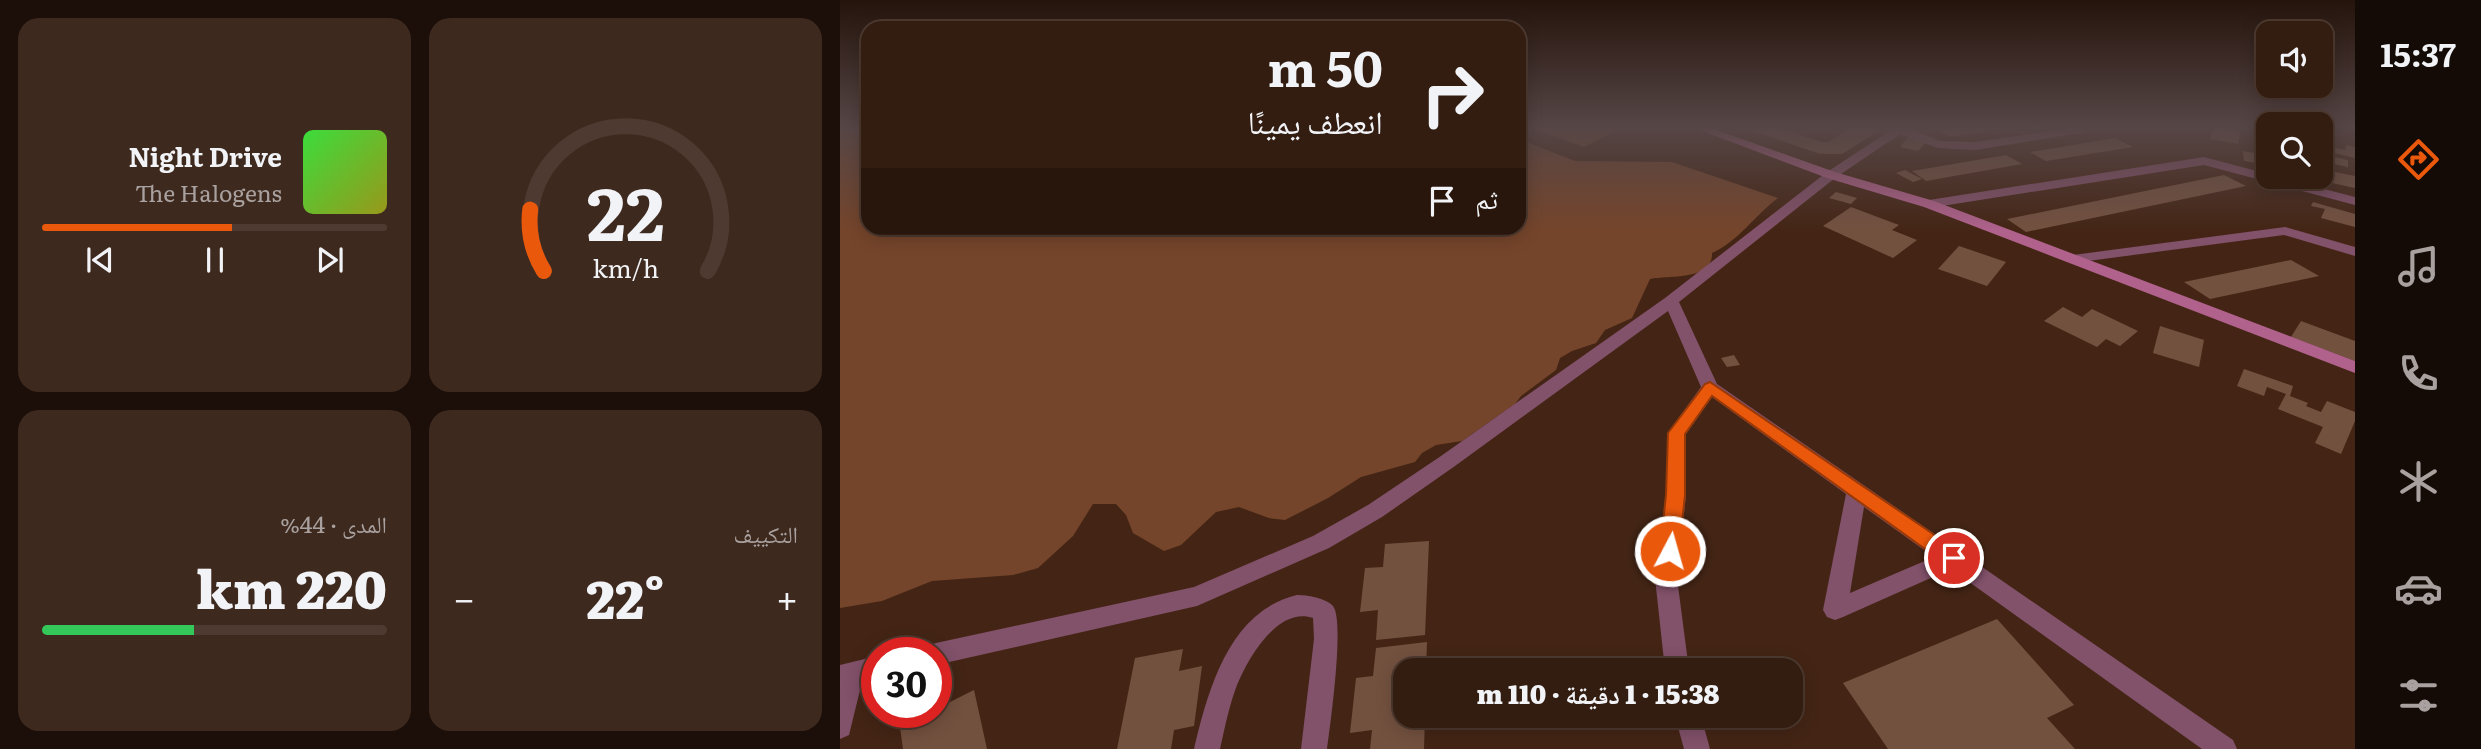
<!DOCTYPE html>
<html lang="ar">
<meta charset="utf-8">
<style>
:root{--surface:#331c10;--page:#3e291e;--text:#f1f3f6;--muted:#a9a19f;--line:#4e3a30;--accent:#ea580c}
body{margin:0;font-family:Literata,"Noto Naskh Arabic",serif;background:var(--page);color:var(--text);direction:rtl;height:100vh;display:flex;flex-direction:column;font-size:26px;white-space:nowrap}
*{box-sizing:border-box;margin:0}
p{font-size:23px;color:var(--muted)}
.icon{flex:none;width:38px;height:38px;fill:none;stroke:currentColor;stroke-width:2;stroke-linecap:round;stroke-linejoin:round}
.map{position:relative;flex:1;overflow:hidden;direction:ltr}
.sheet{display:flex;flex-direction:column;gap:18px;padding:18px;background:#1c0f09;width:840px}
.sheet>*{flex:none}
.banner{position:absolute;left:21px;top:21px;width:665px;height:214px;border-radius:21px;box-shadow:0 4px 18px #0003,0 0 0 2px var(--line);direction:rtl;background:#331c10;color:var(--text);overflow:hidden}
.fabs{position:absolute;left:1416px;top:21px;display:grid;gap:14px}
.fabs a{display:grid;place-items:center;width:77px;height:77px;border-radius:14px;background:var(--surface);box-shadow:0 4px 18px #0003,0 0 0 2px var(--line);font-size:35px}
.speed{position:absolute;left:21px;top:637px;display:flex;gap:14px;font-size:35px;font-weight:700;text-align:center}
.speed>*{display:grid;place-content:center;width:91px;height:91px;border-radius:50%;background:var(--surface);box-shadow:0 4px 18px #0003,0 0 0 2px var(--line);line-height:1}
.speed .limit{border:10px solid #d22;background:#fff;color:#111}
.pin{position:absolute;display:grid;place-items:center;width:60px;height:60px;color:#fff;margin:-30px;border:4px solid #fff;border-radius:50%;box-shadow:0 2px 7px #0007}
.me{position:absolute;width:77px;margin:-38px;rotate:6deg;stroke-linejoin:round;filter:drop-shadow(0 0 5px #0008)}
.turn{display:flex;align-items:center;gap:24px;height:147px;padding:0 28px;font-size:32px}
.turn .icon{width:91px;height:91px;stroke-width:2.5}
.turn b{display:block;font-size:49px;line-height:60px}
.then{display:flex;align-items:center;height:66px;padding:0 28px;background:#0003;gap:14px;font-size:26px}
.big{font-size:52px;font-weight:800;line-height:1.1}
.sheet .widget{flex:1;display:flex;flex-direction:column;justify-content:center;gap:10px;min-width:0;padding:0 24px;border-radius:21px;background:var(--page)}
.sheet .dial{align-items:center;gap:0}
.dial svg{height:182px;overflow:visible;fill:none;stroke:var(--line);stroke-width:7;stroke-linecap:round;text-anchor:middle}
.dial text{fill:var(--text);stroke:none}
.song{display:flex;align-items:center;gap:21px}
.cover{width:84px;height:84px;border-radius:10px;background:linear-gradient(135deg,hsl(120 70% 55%),hsl(60 70% 35%))}
.played{height:7px;border-radius:4px;background:linear-gradient(90deg,var(--accent) 55%,var(--line) 55%)}
.keys{display:flex;justify-content:space-around;direction:ltr}
.heat{display:flex;justify-content:space-between;align-items:center;font-size:38px;direction:ltr}
.charge{height:10px;border-radius:5px;background:linear-gradient(90deg,#34c759 44%,var(--line) 0)}
.sheet .tiles{flex:1;display:grid;gap:18px;grid-template-columns:repeat(2,1fr)}
.trip{position:absolute;left:553px;top:658px;width:410px;height:70px;border-radius:21px;background:var(--surface);box-shadow:0 4px 18px #0003,0 0 0 2px var(--line);font-weight:800;line-height:70px;text-align:center;direction:rtl}
main{display:flex;flex:1;min-height:0}
.tab-bar{display:flex;flex-direction:column;width:126px;justify-content:space-around;align-items:center;background:#140b06;color:var(--muted)}
.tab-bar .icon{width:49px;height:49px}
.tab-bar .current{color:var(--accent)}
.tab-bar b{font-size:32px;color:var(--text)}
.map>svg:first-child{display:block}
.green{fill:#75452b}
.building{fill:#73513f}
.lines{fill:none;stroke-linecap:round;stroke-linejoin:round}
.street{fill:#82516a;fill-rule:evenodd}
.secondary{fill:#b0628c;fill-rule:evenodd}
.route{fill:#ea580c;stroke:#983908;stroke-width:2}
</style>
<main>
<nav class="tab-bar">
<b>15:37</b>
<svg class="icon current" aria-label="directions" viewBox="0 0 24 24"><path d="M12 3l9 9-9 9-9-9zM9 14v-3h6M13 9l2 2-2 2"/></svg>
<svg class="icon" aria-label="music" viewBox="0 0 24 24"><path d="M9 18V5l10-2v13"/><circle cx="6" cy="18" r="3"/><circle cx="16" cy="16" r="3"/></svg>
<svg class="icon" aria-label="phone" viewBox="0 0 24 24"><path d="M5 4h4l2 5-3 2q2 4 5 5l2-3 5 2v4C11 20 4 13 5 4z"/></svg>
<svg class="icon" aria-label="climate" viewBox="0 0 24 24"><path d="M12 3v18M4 7l16 10M4 17L20 7"/></svg>
<svg class="icon" aria-label="car" viewBox="0 0 24 24"><path d="M5 17H2v-5l4-1 3-4h7l3 4 3 1v5h-3M9 17h6M6 11h13"/><circle cx="7" cy="17" r="2"/><circle cx="17" cy="17" r="2"/></svg>
<svg class="icon" aria-label="filters" viewBox="0 0 24 24"><path d="M4 7h16M4 17h16"/><circle cx="9" cy="7" r="2"/><circle cx="15" cy="17" r="2"/></svg>
</nav>
<div class="map">
<svg width="1515" height="749" viewBox="0 0 1515 749">
<rect width="100%" height="100%" fill="#442515"/>
<g class="green">
<path d="M 0,126 L 28,126 L 28,228 L 679,228 L 679,139 L 735,161 L 832,162 L 938,198 C 913,217 900,240 872,253 C 873,281 829,275 810,279 L 792,318 L 765,330 L 756,343 L 732,351 L 720,358 L 716,370 L 681,396 L 675,404 L 622,441 L 596,445 L 582,453 L 575,462 L 521,477 L 488,498 L 445,520 L 429,518 L 399,507 L 376,512 L 341,545 L 324,551 L 293,533 L 286,515 L 276,504 L 253,504 L 233,536 L 198,568 L 173,575 L 92,581 L 42,601 L 0,608 Z"/>
<path d="M 686,126 L 784,126 L 744,147 Z"/>
</g>
<g class="building">
<path d="M 899,126 L 932,126 L 982,142 L 989,142 L 1007,130 L 1005,126 L 1027,126 L 1040,130 L 1002,154 L 980,154 Z"/>
<path d="M 1110,126 L 1169,126 L 1169,127 L 1110,137 L 1095,128 Z"/>
<path d="M 1374,126 L 1401,131 L 1398,144 L 1370,139 Z"/>
<path d="M 1068,137 L 1086,142 L 1078,151 L 1060,147 Z"/>
<path d="M 1275,138 L 1293,147 L 1206,161 L 1190,152 Z"/>
<path d="M 1506,145 L 1515,147 L 1515,158 L 1486,151 L 1487,146 L 1505,150 Z"/>
<path d="M 1403,151 L 1428,155 L 1428,165 L 1404,161 Z"/>
<path d="M 1480,154 L 1508,160 L 1508,167 L 1480,161 Z"/>
<path d="M 1166,155 L 1182,164 L 1086,181 L 1072,171 Z"/>
<path d="M 1480,169 L 1515,176 L 1515,188 L 1469,178 L 1480,177 Z"/>
<path d="M 1065,170 L 1082,179 L 1073,182 L 1056,173 Z"/>
<path d="M 1384,175 L 1406,186 L 1186,232 L 1167,219 Z"/>
<path d="M 996,192 L 1017,198 L 1011,204 L 989,198 Z"/>
<path d="M 1473,202 L 1515,214 L 1515,227 L 1481,218 L 1485,209 L 1471,206 Z"/>
<path d="M 1011,207 L 1059,225 L 1052,230 L 1077,240 L 1053,258 L 983,226 Z"/>
<path d="M 1119,246 L 1166,262 L 1147,286 L 1098,269 Z"/>
<path d="M 1451,260 L 1479,276 L 1370,299 L 1344,282 Z"/>
<path d="M 1223,307 L 1242,317 L 1252,309 L 1298,331 L 1280,346 L 1266,339 L 1257,347 L 1204,321 Z"/>
<path d="M 1461,321 L 1515,341 L 1515,361 L 1451,337 Z"/>
<path d="M 1320,326 L 1364,340 L 1359,367 L 1313,353 Z"/>
<path d="M 894,355 L 900,365 L 887,367 L 881,358 Z"/>
<path d="M 1404,369 L 1453,386 L 1450,396 L 1468,403 L 1466,406 L 1481,412 L 1487,401 L 1515,412 L 1515,421 L 1501,454 L 1475,443 L 1483,427 L 1438,409 L 1446,394 L 1427,387 L 1424,396 L 1397,386 Z"/>
<path d="M 589,541 L 585,635 L 536,640 L 538,610 L 520,612 L 525,568 L 543,567 L 545,544 Z"/>
<path d="M 1157,619 L 1234,705 L 1207,718 L 1235,749 L 1048,749 L 1003,683 Z"/>
<path d="M 587,642 L 586,670 L 565,670 L 565,716 L 585,716 L 584,749 L 530,749 L 532,730 L 510,733 L 516,678 L 533,676 L 536,648 Z"/>
<path d="M 343,649 L 339,671 L 362,666 L 354,726 L 334,730 L 331,749 L 277,749 L 295,658 Z"/>
<path d="M 134,690 L 147,749 L 63,749 L 60,727 L 90,712 L 96,712 L 96,709 Z"/>
</g>
<g class="lines">
<g class="street">
<path d="M 1045,126 L 1070,126 L 1068,128 L 1100,141 L 1135,142 L 1240,127 L 1246,130 L 1240,133 L 1135,150 L 1098,148 L 1060,134 L 995,178 L 839,302 L 877,384 L 1393,740 L 1397,749 L 1362,749 L 1111,569 L 1003,617 L 995,620 L 987,617 L 983,610 L 1006,494 L 872,397 L 846,434 L 846,495 L 837,578 L 849,670 L 825,670 L 815,578 L 826,495 L 828,433 L 861,387 L 828,311 L 615,466 L 542,517 L 489,548 L 357,606 L 96,665 L 96,653 L 84,653 L 87,646 L 96,643 L 354,587 L 473,536 L 528,505 L 601,456 L 825,298 L 987,172 L 1051,130 ZM 1024,507 L 1094,557 L 1010,593 Z"/>
<path d="M 1364,157 L 1428,174 L 1428,177 L 1438,177 L 1515,197 L 1515,205 L 1364,165 L 1089,208 L 1082,204 L 1089,200 Z"/>
<path d="M 1445,227 L 1515,247 L 1515,256 L 1444,235 L 1233,263 L 1226,259 L 1233,255 Z"/>
<path d="M 457,595 C 467,595 486,598 493,606 C 505,621 490,726 487,749 L 461,749 L 474,639 L 473,618 C 438,606 408,658 397,685 C 389,706 385,727 380,749 L 354,749 C 368,690 389,611 457,595 Z"/>
<path d="M 37,656 L 37,678 L 22,682 L 9,735 L 0,739 L 0,665 Z"/>
<path d="M 835,716 L 861,716 L 870,749 L 844,749 Z"/>
</g>
<path class="secondary" d="M 849,126 L 865,126 L 995,172 L 1094,201 L 1515,361 L 1515,373 L 1084,207 L 987,178 Z"/>
</g>
<linearGradient id="sky" x2="0" y2="1"><stop stop-color="#25140c"/><stop offset="0.55" stop-color="#564646"/><stop offset="1" stop-color="#564646" stop-opacity="0"/></linearGradient>
<rect width="1515" height="231" fill="url(#sky)"/>
<path class="route" d="M 870,382 L 1121,553 L 1124,558 L 1121,564 L 1114,567 L 1106,564 L 872,396 L 845,434 L 845,495 L 839,551 L 837,556 L 830,559 L 822,556 L 820,551 L 826,495 L 828,433 L 865,384 Z"/>
</svg>
<div class="fabs">
<a><svg class="icon" aria-label="sound" viewBox="0 0 24 24"><path d="M4 9h4l5-4v14l-5-4H4zM17 9q2 3 0 6"/></svg></a>
<a><svg class="icon" aria-label="search" viewBox="0 0 24 24"><circle cx="10" cy="10" r="6"/><path d="M15 15l6 6"/></svg></a>
</div>
<div class="speed"><div class="limit">30</div></div>
<div class="pin" style="left:1114px;top:558px;background:#d93025"><svg class="icon" aria-label="arrive" viewBox="0 0 24 24"><path d="M6 21V4h12l-3 4 3 4H6"/></svg></div>
<svg class="me" style="left:830px;top:551px" viewBox="-20 -20 40 40"><circle r="17" fill="#ea580c" stroke="#fff" stroke-width="3"/><path d="M0-11L8 9 0 5-8 9z" fill="#fff"/></svg>
<div class="trip">15:38 · 1 دقيقة · 110 m</div>
<div class="banner">
<div class="turn"><svg class="icon" aria-label="right" viewBox="0 0 24 24"><path d="M7 20v-9h11M14 6l5 5-5 5"/></svg><div><b>50 m</b>انعطف يمينًا</div></div>
<div class="then">ثم<svg class="icon" aria-label="arrive" viewBox="0 0 24 24"><path d="M6 21V4h12l-3 4 3 4H6"/></svg></div>
</div>
</div>
<section class="sheet">
<div class="tiles">
<div class="widget dial"><svg viewBox="0 0 100 80">
<path d="M14 69A42 42 0 1 1 86 69"/>
<path d="M14 69A42 42 0 0 1 8 42" stroke="#ea580c"/>
<text x="50" y="56" font-size="32" font-weight="700">22</text>
<text x="50" y="72" font-size="11">km/h</text>
</svg></div>
<div class="widget">
<div class="song"><i class="cover"></i><div><b>Night Drive</b><p>The Halogens</p></div></div>
<div class="played"></div>
<div class="keys"><svg class="icon" aria-label="previous" viewBox="0 0 24 24"><path d="M18 5L8 12l10 7zM5 5v14"/></svg><svg class="icon" aria-label="pause" viewBox="0 0 24 24"><path d="M8 5v14M16 5v14"/></svg><svg class="icon" aria-label="next" viewBox="0 0 24 24"><path d="M6 5l10 7-10 7zM19 5v14"/></svg></div>
</div>
<div class="widget"><p>التكييف</p>
<div class="heat"><a>−</a><b class="big">22°</b><a>+</a></div>
</div>
<div class="widget"><p>المدى · 44%</p><b class="big">220 km</b><div class="charge"></div></div>
</div>
</section>
</main>
